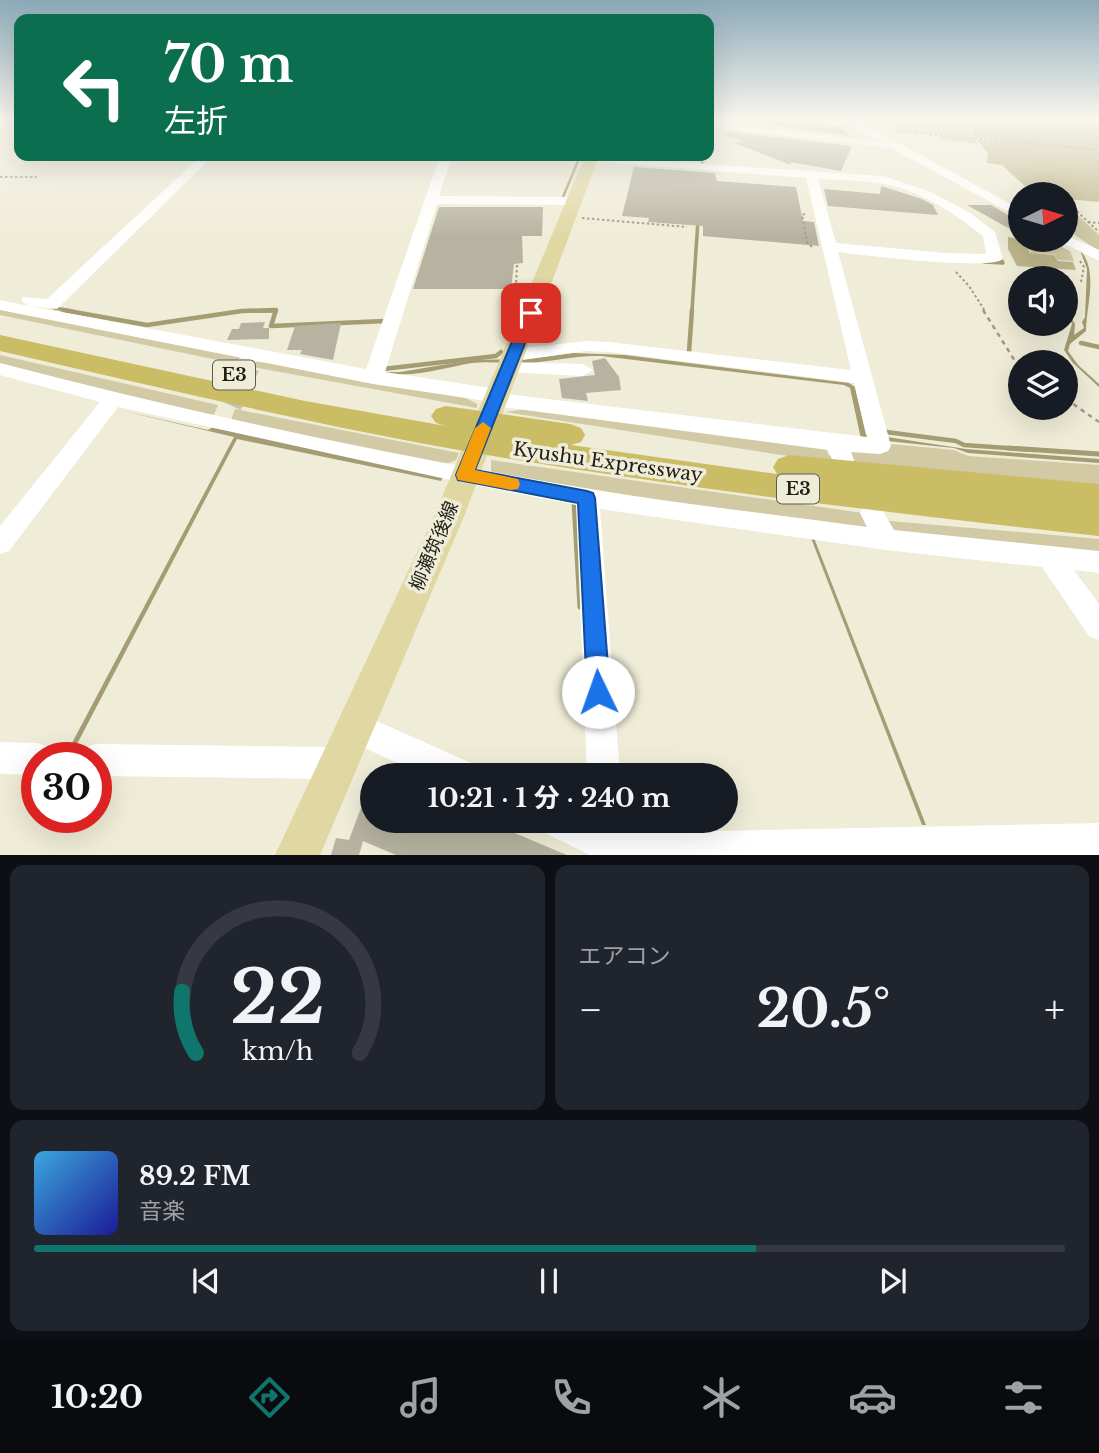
<!DOCTYPE html>
<html lang="ja">
<meta charset="utf-8">
<style>
:root{--surface:#171b24;--page:#20242c;--text:#f1f3f6;--muted:#9ea1a6;--line:#363941;--accent:#0f766e}
body{margin:0;font-family:"Libre Baskerville","Noto Sans JP",serif;background:var(--page);color:var(--text);height:100vh;display:flex;flex-direction:column;font-size:26px;white-space:nowrap}
*{box-sizing:border-box;margin:0}
p{font-size:23px;color:var(--muted)}
.icon{flex:none;width:38px;height:38px;fill:none;stroke:currentColor;stroke-width:2;stroke-linecap:round;stroke-linejoin:round}
.map{position:relative;height:855px;overflow:hidden}
.panel{display:flex;flex-direction:column;gap:10px;padding:10px;background:#0d0f14;flex:1}
.panel>*{flex:none}
.banner{position:absolute;left:14px;top:14px;width:700px;height:147px;border-radius:14px;box-shadow:0 7px 28px #0002;background:#0b6e4f;color:#fff;overflow:hidden}
.needle{width:46px;rotate:85deg}
.fabs{position:absolute;left:1008px;top:182px;display:grid;gap:14px}
.fabs a{display:grid;place-items:center;width:70px;height:70px;border-radius:50%;background:var(--surface);box-shadow:0 7px 28px #0002;font-size:35px}
.speed{position:absolute;left:21px;top:742px;display:flex;gap:14px;font-size:35px;font-weight:700;text-align:center}
.speed>*{display:grid;place-content:center;width:91px;height:91px;border-radius:50%;background:var(--surface);box-shadow:0 7px 28px #0002;line-height:1}
.speed .limit{border:10px solid #d22;background:#fff;color:#111}
.pin{position:absolute;display:grid;place-items:center;width:60px;height:60px;color:#fff;margin:-30px;border-radius:14px;box-shadow:0 4px 10px #0006}
.me{position:absolute;width:77px;margin:-38px;rotate:357deg;stroke-linejoin:round;filter:drop-shadow(0 0 5px #0008)}
.turn{display:flex;align-items:center;gap:24px;height:147px;padding:0 35px;font-size:32px}
.turn .icon{width:91px;height:91px;stroke-width:2.5}
.turn b{display:block;font-size:49px;line-height:60px}
.big{font-size:52px;font-weight:700;line-height:1.1}
.panel .tile{flex:1;display:flex;flex-direction:column;justify-content:center;gap:10px;min-width:0;padding:0 24px;border-radius:14px;background:var(--page)}
.panel .dial{align-items:center;gap:0}
.dial svg{height:182px;overflow:visible;fill:none;stroke:var(--line);stroke-width:7;stroke-linecap:round;text-anchor:middle}
.dial text{fill:var(--text);stroke:none}
.song{display:flex;align-items:center;gap:21px}
.cover{width:84px;height:84px;border-radius:10px;background:linear-gradient(135deg,hsl(200 70% 55%),hsl(240 70% 35%))}
.played{height:7px;border-radius:4px;background:linear-gradient(90deg,var(--accent) 70%,var(--line) 70%)}
.keys{display:flex;justify-content:space-around;direction:ltr}
.heat{display:flex;justify-content:space-between;align-items:center;font-size:38px;direction:ltr}
.panel .tiles{flex:1;display:grid;gap:10px;grid-template-columns:1fr 1fr}
.tile:last-child{grid-column:span 2}
.trip{position:absolute;left:360px;top:763px;width:378px;height:70px;border-radius:35px;background:var(--surface);box-shadow:0 7px 28px #0002;font-weight:700;line-height:70px;text-align:center}
.tabs{display:flex;height:112px;justify-content:space-around;align-items:center;background:#090b0e;color:var(--muted)}
.tabs .icon{width:49px;height:49px}
.tabs .selected{color:var(--accent)}
.tabs b{font-size:32px;color:var(--text)}
.map>svg:first-child{display:block}
.green{fill:#d1caa5}
.forest{fill:#bfb88d}
.water{fill:#a49c72}
.lines{fill:none;stroke-linecap:round;stroke-linejoin:round}
.stream-far3{stroke:#a49c72;stroke-width:2.5}
.stream-far2{stroke:#a49c72;stroke-width:3.5}
.stream-far1{stroke:#a49c72;stroke-width:4.5}
.stream{stroke:#a49c72;stroke-width:5}
.building{fill:#b7b3a0}
.minor-tunnel{stroke:#c5c3b1;stroke-width:19;stroke-dasharray:19 10;stroke-linecap:butt}
.path-far1{stroke:#9d9a8b;stroke-width:2;stroke-dasharray:2.5 2.5;stroke-linecap:butt}
.path{stroke:#9d9a8b;stroke-width:2.5;stroke-dasharray:4.5 4.5;stroke-linecap:butt}
.minor{fill:#fff;fill-rule:evenodd}
.major{fill:#e0d7a3;fill-rule:evenodd}
.highway{fill:#cbbc66;fill-rule:evenodd}
.route{fill:#1a73e8;stroke:#114b97;stroke-width:2}
.slow{fill:#f59e0b}
.labels{text-anchor:middle;dominant-baseline:central;stroke-width:7;stroke-linejoin:round;paint-order:stroke}
.shield{fill:#efecd7;stroke:#5d5c51;stroke-width:2}
.shield-label{font-size:18px;font-weight:bold;fill:#1f1e17}
.street-label{font-size:19px;fill:#1f1e17;stroke:#efecd7}
</style>
<div class="map">
<svg width="1099" height="855" viewBox="0 0 1099 855">
<rect width="100%" height="100%" fill="#efecd7"/>
<g class="green">
<path d="M 924,119 L 963,119 L 978,144 L 941,140 L 940,136 L 945,135 L 897,131 L 892,123 L 930,125 Z"/>
<path d="M 1066,208 L 1070,208 L 1099,235 L 1099,251 L 1066,229 Z"/>
<path d="M 1025,240 L 1048,240 L 1070,251 L 1074,261 L 1058,260 L 1054,254 L 1031,253 L 1028,241 Z"/>
<path d="M 0,307 L 241,355 L 237,364 L 0,315 Z"/>
<path d="M 0,355 L 218,405 L 213,417 L 0,367 Z"/>
<path d="M 256,362 L 278,363 L 466,398 L 477,404 L 477,408 L 252,367 Z"/>
<path d="M 534,408 L 824,446 L 829,455 L 837,457 L 840,464 L 505,412 Z"/>
<path d="M 235,409 L 459,453 L 456,460 L 443,465 L 231,420 Z"/>
<path d="M 890,444 L 954,450 L 968,456 L 1099,465 L 1099,486 L 848,465 L 841,447 L 889,450 Z"/>
<path d="M 491,460 L 870,514 L 881,536 L 491,473 Z"/>
<path d="M 877,517 L 890,521 L 1099,539 L 1099,554 L 887,537 Z"/>
</g>
<g class="forest">
<path d="M 967,119 L 1083,119 L 1099,124 L 1099,202 L 1067,199 L 1066,194 L 1056,191 L 1028,189 L 1002,165 L 987,163 L 988,153 L 976,139 L 1023,142 L 975,137 Z"/>
<path d="M 1008,237 L 1025,240 L 1030,253 L 1054,255 L 1058,261 L 1073,262 L 1076,270 L 1017,266 L 1008,249 Z"/>
</g>
<g class="water">
<path d="M 1080,250 C 1099,271 1086,306 1086,331 L 1070,344 L 1068,351 L 1078,365 L 1099,384 L 1099,387 L 1073,363 L 1064,350 L 1072,324 L 1066,310 L 1075,324 L 1074,335 L 1084,328 L 1082,322 L 1085,317 L 1087,269 Z"/>
<path d="M 573,353 L 625,355 L 849,383 L 855,387 L 866,435 L 871,436 L 870,440 L 861,439 L 850,388 L 844,385 L 601,356 C 575,355 551,362 526,363 C 508,364 491,361 472,363 C 442,368 412,379 382,372 L 400,372 L 472,360 L 528,359 Z"/>
<path d="M 115,409 L 208,430 L 213,427 L 443,477 L 441,481 L 237,439 L 77,744 L 72,743 L 234,437 Z"/>
<path d="M 887,437 L 966,449 L 1099,459 L 1099,463 L 968,453 L 954,448 L 887,441 Z"/>
<path d="M 811,538 L 814,538 L 926,825 L 922,825 Z"/>
</g>
<g class="lines">
<g class="stream-far3">
<path d="M 702,156 L 702,164"/>
<path d="M 563,197 L 578,161"/>
</g>
<g class="stream-far2">
<path d="M 984,262 L 1003,263 L 1000,257"/>
<path d="M 54,308 L 72,311"/>
<path d="M 240,311 L 276,311"/>
<path d="M 692,311 L 698,220"/>
</g>
<g class="stream-far1">
<path d="M 63,310 L 147,325 L 242,311 L 276,310 L 271,326 L 385,321"/>
<path d="M 1081,343 L 1099,347"/>
<path d="M 689,352 L 692,310"/>
<path d="M 383,369 L 496,356 L 501,352"/>
<path d="M 886,432 L 956,441 L 964,445 L 1034,450"/>
</g>
<g class="stream">
<path d="M 1008,448 L 1099,454"/>
<path d="M 574,502 L 580,607"/>
</g>
</g>
<g class="building">
<path d="M 727,119 L 799,119 L 806,125 L 840,126 L 850,136 Z"/>
<path d="M 733,132 L 852,146 L 841,171 L 790,162 L 791,165 L 734,143 L 742,141 L 724,135 Z"/>
<path d="M 634,167 L 715,173 L 717,181 L 796,187 L 803,221 L 814,222 L 819,246 L 703,236 L 703,226 L 648,222 L 649,218 L 622,216 Z"/>
<path d="M 881,186 L 922,199 L 933,205 L 938,215 L 828,206 L 824,189 L 880,194 Z"/>
<path d="M 967,205 L 991,205 L 1018,221 L 1012,230 Z"/>
<path d="M 439,207 L 543,207 L 542,236 L 522,236 L 523,263 L 514,264 L 511,289 L 413,289 Z"/>
<path d="M 265,322 L 263,328 L 269,328 L 269,339 L 227,340 L 232,329 L 239,329 L 241,323 Z"/>
<path d="M 341,323 L 333,360 L 300,354 L 302,350 L 287,350 L 295,326 Z"/>
<path d="M 605,358 L 619,377 L 621,390 L 586,393 L 588,401 L 562,398 L 559,379 L 595,375 L 592,361 Z"/>
<path d="M 362,805 L 373,808 L 373,821 L 486,821 L 567,855 L 396,855 L 363,841 L 359,855 L 331,855 L 336,838 L 349,840 Z"/>
</g>
<g class="lines">
<path class="minor-tunnel" d="M 232,406 L 250,367"/>
<g class="path-far1">
<path d="M 895,131 L 1099,150"/>
<path d="M 0,177 L 37,177"/>
<path d="M 1056,192 L 1059,194"/>
<path d="M 1066,201 L 1099,232"/>
<path d="M 805,214 L 802,215 L 807,242 L 813,248"/>
<path d="M 582,218 L 687,227"/>
<path d="M 1088,222 L 1099,223"/>
<path d="M 1080,261 L 1084,267 L 1081,282"/>
<path d="M 517,265 L 516,285 L 520,288"/>
<path d="M 956,272 L 969,286 L 985,311"/>
</g>
<g class="path">
<path d="M 983,310 L 1020,369"/>
<path d="M 1066,399 L 1099,422"/>
</g>
<g class="minor">
<path d="M 0,119 L 11,119 L 0,125 Z"/>
<path d="M 801,119 L 855,119 L 1020,209 L 1020,218 L 891,148 L 709,127 L 709,121 L 880,142 L 848,124 L 806,122 Z"/>
<path d="M 201,156 L 213,156 L 57,309 L 29,306 L 366,369 L 440,156 L 452,156 L 439,196 L 575,197 L 582,201 L 575,205 L 437,204 L 385,372 L 497,389 L 506,394 L 867,437 L 854,383 L 609,352 L 586,351 L 515,361 L 508,359 L 506,355 L 508,351 L 515,349 L 586,341 L 609,342 L 851,370 L 806,178 L 591,161 L 587,160 L 587,156 L 883,176 L 931,192 L 970,213 L 995,232 L 1003,259 C 990,271 863,255 838,252 L 891,446 L 888,451 L 880,454 L 851,452 L 854,460 L 851,466 L 843,468 L 835,466 L 828,450 L 495,406 L 486,401 L 373,384 L 0,310 L 0,300 L 29,306 L 21,301 L 23,297 L 47,299 ZM 818,179 C 839,180 862,180 883,184 C 920,190 954,213 983,236 L 986,254 L 946,253 L 836,243 Z"/>
<path d="M 1066,235 L 1099,250 L 1099,261 L 1061,242 L 1059,240 L 1066,240 Z"/>
<path d="M 509,362 L 583,364 L 593,370 L 583,376 L 502,372 L 500,368 L 502,364 Z"/>
<path d="M 0,363 C 192,413 388,455 584,488 C 678,504 773,514 867,527 L 860,513 L 864,506 L 872,503 L 880,506 L 894,530 L 1099,551 L 1099,573 L 1074,570 L 1099,604 L 1099,640 L 1089,636 L 1042,567 L 886,550 L 600,509 L 620,775 L 587,775 L 576,505 L 464,483 L 118,407 L 9,551 L 0,554 L 0,526 L 100,402 L 0,375 Z"/>
<path d="M 352,710 L 471,763 L 475,775 L 423,775 L 341,737 L 336,726 L 341,715 Z"/>
<path d="M 0,742 L 37,743 L 49,747 L 53,758 L 37,758 L 37,775 L 0,774 Z"/>
<path d="M 96,744 L 335,747 L 347,751 L 351,763 L 347,775 L 335,779 L 96,776 L 96,758 L 81,758 L 84,748 Z"/>
<path d="M 540,821 L 623,821 L 624,833 L 1099,823 L 1099,855 L 590,855 L 545,833 Z"/>
</g>
<path class="major" d="M 585,156 L 599,156 L 465,514 L 320,855 L 275,855 L 435,514 Z"/>
<path class="highway" d="M 0,335 L 305,401 L 446,426 L 436,423 L 431,416 L 436,409 L 446,406 L 570,424 L 581,428 L 585,435 L 581,442 L 571,445 L 777,474 L 773,467 L 778,459 L 789,455 L 1099,484 L 1099,536 C 898,514 698,490 499,457 C 331,429 166,389 0,351 Z"/>
</g>
<linearGradient id="sky" x2="0" y2="1"><stop stop-color="#8daab9"/><stop offset="0.5" stop-color="#f8f6ed"/><stop offset="1" stop-color="#f8f6ed" stop-opacity="0"/></linearGradient>
<rect width="1099" height="238" fill="url(#sky)"/>
<path class="route" d="M 531,309 L 537,313 L 475,470 L 587,491 L 593,493 L 595,498 L 610,692 L 606,700 L 598,704 L 590,700 L 587,692 L 578,503 L 464,481 L 458,480 L 456,475 L 524,313 Z"/>
<path class="slow" d="M 483,422 L 491,428 L 475,470 L 518,479 L 520,484 L 518,489 L 511,490 L 464,481 L 458,480 L 456,475 L 475,428 Z"/>
<g class="labels">
<g class="shield">
<rect x="213" y="360.5" width="42" height="29" rx="5"/>
<rect x="777" y="474.5" width="42" height="29" rx="5"/>
</g>
<g class="shield-label">
<text x="234" y="375">E3</text>
<text x="798" y="489">E3</text>
</g>
<g class="street-label">
<text transform="translate(608 462) rotate(8)">Kyushu Expressway</text>
<text transform="translate(434 546) rotate(-67)">柳瀬筑後線</text>
</g>
</g>
</svg>
<div class="fabs">
<a><svg class="needle" viewBox="-14 -14 28 28"><path d="M0-13l5 13h-10z" fill="#e53935"/><path d="M0 13l5-13h-10z" fill="#9ea1a6"/></svg></a>
<a><svg class="icon" aria-label="sound" viewBox="0 0 24 24"><path d="M4 9h4l5-4v14l-5-4H4zM17 9q2 3 0 6"/></svg></a>
<a><svg class="icon" aria-label="layers" viewBox="0 0 24 24"><path d="M12 4l9 5-9 5-9-5zM3 14l9 5 9-5"/></svg></a>
</div>
<div class="speed"><div class="limit">30</div></div>
<div class="pin" style="left:531px;top:313px;background:#d93025"><svg class="icon" aria-label="arrive" viewBox="0 0 24 24"><path d="M6 21V4h12l-3 4 3 4H6"/></svg></div>
<svg class="me" style="left:598px;top:692px" viewBox="-20 -20 40 40"><circle r="19" fill="#fff"/><path d="M0-13L10 11 0 6-10 11z" fill="#1a73e8"/></svg>
<div class="trip">10:21 · 1 分 · 240 m</div>
<div class="banner">
<div class="turn"><svg class="icon" aria-label="left" viewBox="0 0 24 24"><path d="M17 20v-9H6M10 6l-5 5 5 5"/></svg><div><b>70 m</b>左折</div></div>
</div>
</div>
<section class="panel">
<div class="tiles">
<div class="tile dial"><svg viewBox="0 0 100 80">
<path d="M14 69A42 42 0 1 1 86 69"/>
<path d="M14 69A42 42 0 0 1 8 42" stroke="#0f766e"/>
<text x="50" y="56" font-size="32" font-weight="700">22</text>
<text x="50" y="72" font-size="11">km/h</text>
</svg></div>
<div class="tile"><p>エアコン</p>
<div class="heat"><a>−</a><b class="big">20.5°</b><a>+</a></div>
</div>
<div class="tile">
<div class="song"><i class="cover"></i><div><b>89.2 FM</b><p>音楽</p></div></div>
<div class="played"></div>
<div class="keys"><svg class="icon" aria-label="previous" viewBox="0 0 24 24"><path d="M18 5L8 12l10 7zM5 5v14"/></svg><svg class="icon" aria-label="pause" viewBox="0 0 24 24"><path d="M8 5v14M16 5v14"/></svg><svg class="icon" aria-label="next" viewBox="0 0 24 24"><path d="M6 5l10 7-10 7zM19 5v14"/></svg></div>
</div>
</div>
</section>
<nav class="tabs">
<b>10:20</b>
<svg class="icon selected" aria-label="directions" viewBox="0 0 24 24"><path d="M12 3l9 9-9 9-9-9zM9 14v-3h6M13 9l2 2-2 2"/></svg>
<svg class="icon" aria-label="music" viewBox="0 0 24 24"><path d="M9 18V5l10-2v13"/><circle cx="6" cy="18" r="3"/><circle cx="16" cy="16" r="3"/></svg>
<svg class="icon" aria-label="phone" viewBox="0 0 24 24"><path d="M5 4h4l2 5-3 2q2 4 5 5l2-3 5 2v4C11 20 4 13 5 4z"/></svg>
<svg class="icon" aria-label="climate" viewBox="0 0 24 24"><path d="M12 3v18M4 7l16 10M4 17L20 7"/></svg>
<svg class="icon" aria-label="car" viewBox="0 0 24 24"><path d="M5 17H2v-5l4-1 3-4h7l3 4 3 1v5h-3M9 17h6M6 11h13"/><circle cx="7" cy="17" r="2"/><circle cx="17" cy="17" r="2"/></svg>
<svg class="icon" aria-label="filters" viewBox="0 0 24 24"><path d="M4 7h16M4 17h16"/><circle cx="9" cy="7" r="2"/><circle cx="15" cy="17" r="2"/></svg>
</nav>
